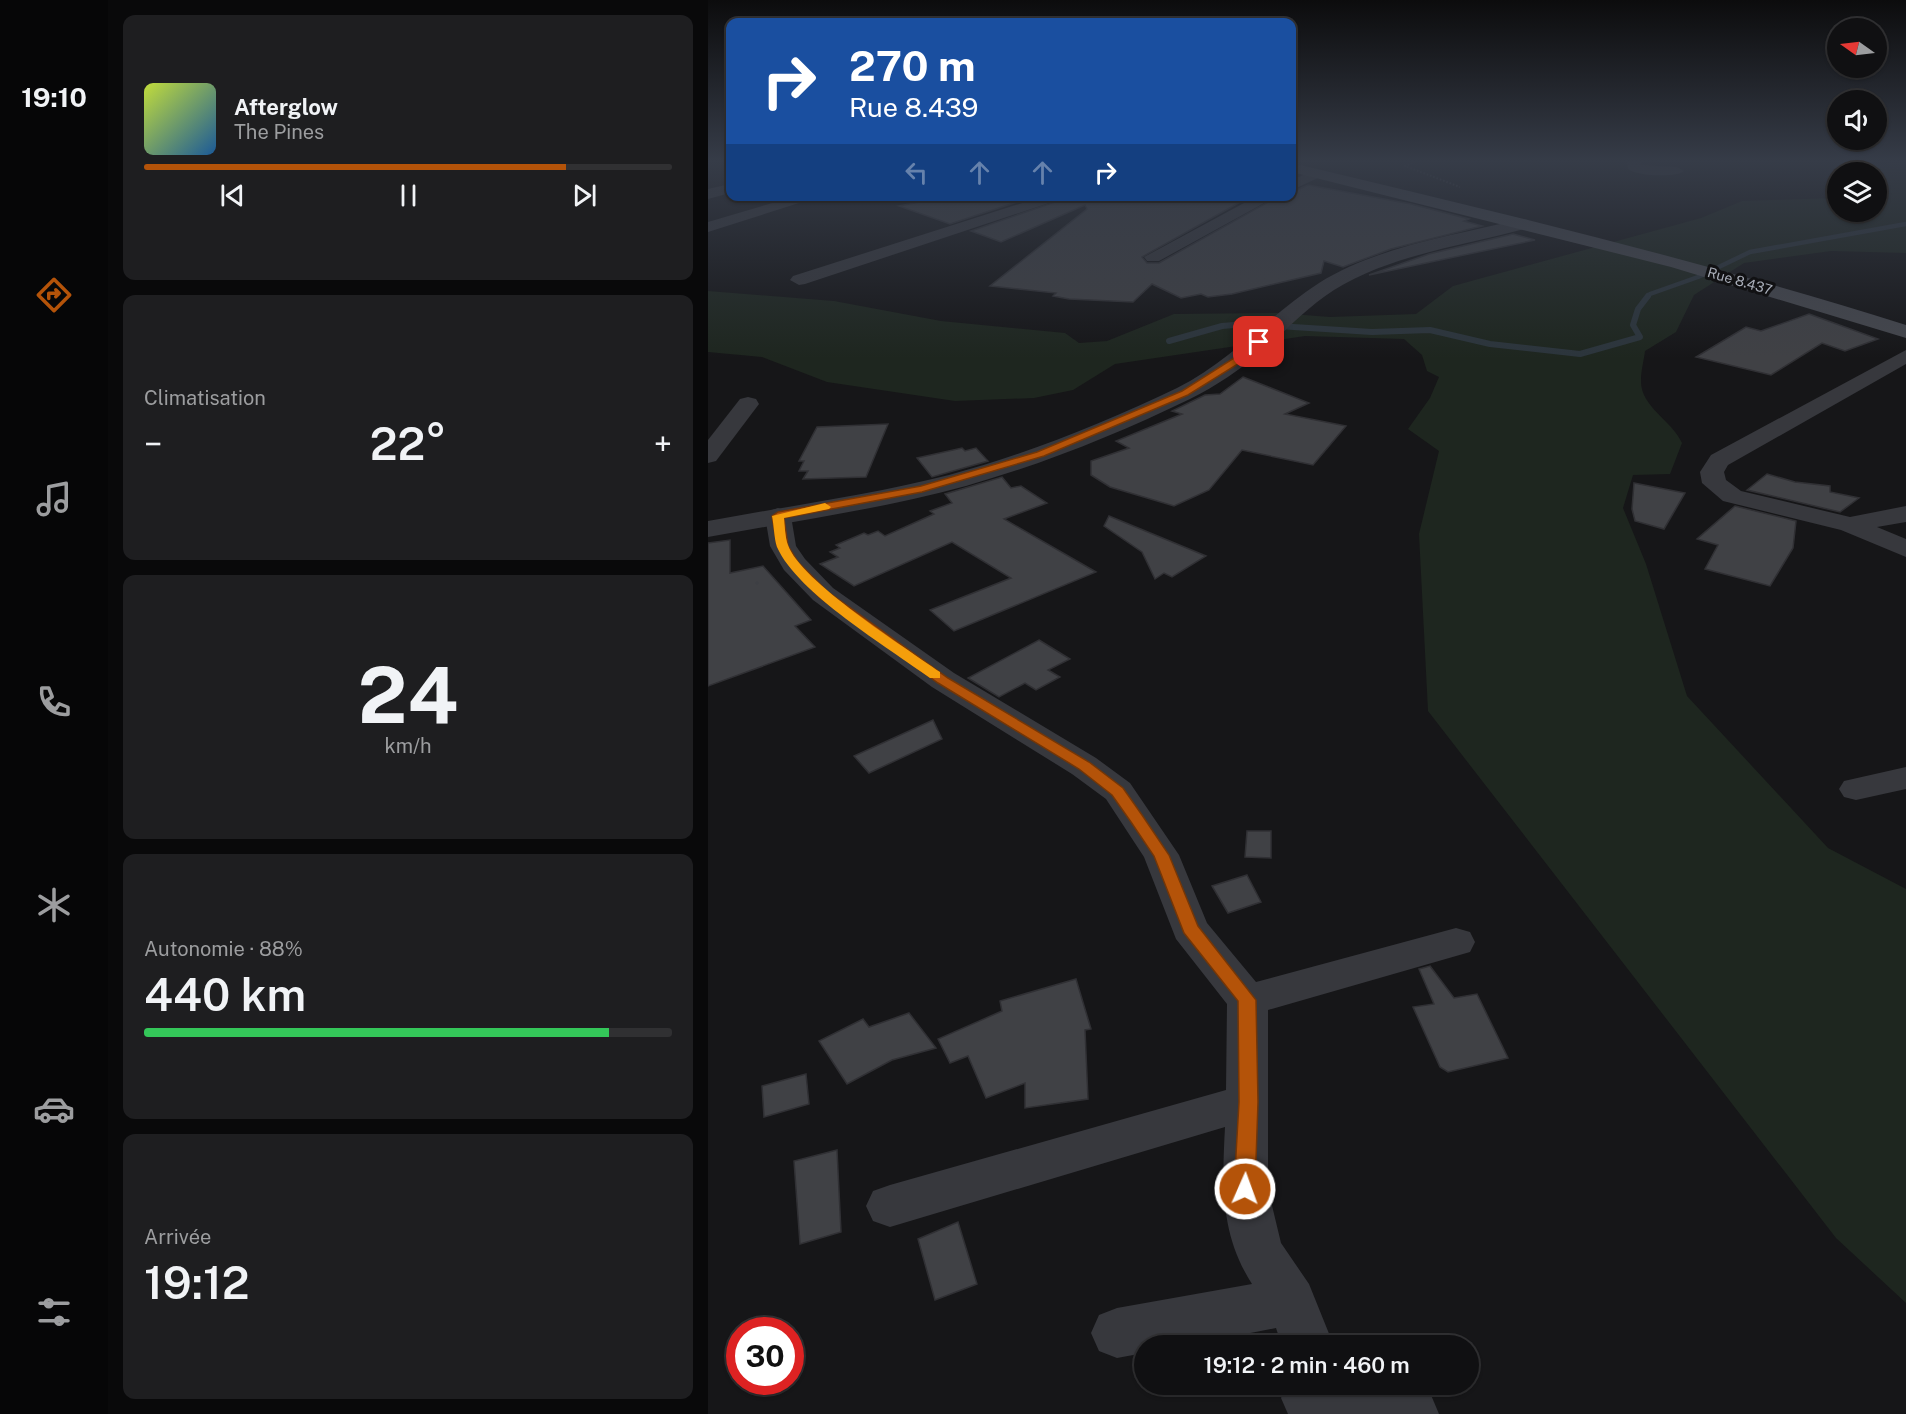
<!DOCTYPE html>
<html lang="fr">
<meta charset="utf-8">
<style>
:root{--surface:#101012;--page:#1e1e20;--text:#f1f3f6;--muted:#9c9d9f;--line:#303032;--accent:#b45309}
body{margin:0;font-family:"Public Sans",sans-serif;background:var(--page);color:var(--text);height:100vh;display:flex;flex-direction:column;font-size:22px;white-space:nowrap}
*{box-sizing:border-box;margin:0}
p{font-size:20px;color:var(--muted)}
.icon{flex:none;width:33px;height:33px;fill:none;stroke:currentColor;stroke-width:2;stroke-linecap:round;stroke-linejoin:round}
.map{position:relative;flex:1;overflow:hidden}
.panel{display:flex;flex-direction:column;gap:15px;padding:15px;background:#09090a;width:600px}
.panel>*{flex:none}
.top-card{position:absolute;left:18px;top:18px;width:570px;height:183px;border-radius:12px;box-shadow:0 2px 4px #0004,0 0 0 2px var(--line);background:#1a4fa0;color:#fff;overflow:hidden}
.needle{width:39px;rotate:284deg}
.tools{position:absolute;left:1119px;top:18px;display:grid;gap:12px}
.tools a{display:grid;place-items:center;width:60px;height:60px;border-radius:50%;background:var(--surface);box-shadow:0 2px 4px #0004,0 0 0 2px var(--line);font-size:30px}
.speed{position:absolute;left:18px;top:1317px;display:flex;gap:12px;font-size:30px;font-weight:700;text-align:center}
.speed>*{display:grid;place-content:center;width:78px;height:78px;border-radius:50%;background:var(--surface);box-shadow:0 2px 4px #0004,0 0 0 2px var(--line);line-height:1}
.speed .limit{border:9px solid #d22;background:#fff;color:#111}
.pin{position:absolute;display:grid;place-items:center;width:51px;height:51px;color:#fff;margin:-26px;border-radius:12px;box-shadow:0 3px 9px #0006}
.me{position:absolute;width:66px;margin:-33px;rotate:2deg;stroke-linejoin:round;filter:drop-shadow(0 0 4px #0008)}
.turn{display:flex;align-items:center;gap:21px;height:126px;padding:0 24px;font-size:27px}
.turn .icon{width:78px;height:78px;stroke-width:2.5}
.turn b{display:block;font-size:42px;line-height:51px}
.lanes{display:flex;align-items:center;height:57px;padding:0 24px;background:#0003;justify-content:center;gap:30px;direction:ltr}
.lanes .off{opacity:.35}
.big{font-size:45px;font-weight:600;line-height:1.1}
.panel .tile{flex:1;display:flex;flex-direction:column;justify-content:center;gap:9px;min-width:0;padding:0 21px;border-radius:12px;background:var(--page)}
.panel .dial{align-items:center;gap:0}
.dial b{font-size:78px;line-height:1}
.song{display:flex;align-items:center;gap:18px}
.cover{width:72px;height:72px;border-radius:9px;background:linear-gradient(135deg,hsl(70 70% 55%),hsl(210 70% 35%))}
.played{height:6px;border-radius:3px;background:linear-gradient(90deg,var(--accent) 80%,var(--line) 80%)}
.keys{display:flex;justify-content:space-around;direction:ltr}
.heat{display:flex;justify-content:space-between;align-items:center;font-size:33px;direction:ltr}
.charge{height:9px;border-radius:4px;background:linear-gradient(90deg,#34c759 88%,var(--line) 0)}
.trip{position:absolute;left:426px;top:1335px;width:345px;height:60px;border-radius:30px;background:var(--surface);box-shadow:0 2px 4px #0004,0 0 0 2px var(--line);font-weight:600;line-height:60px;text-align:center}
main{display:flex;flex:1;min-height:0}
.dock{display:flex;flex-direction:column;width:108px;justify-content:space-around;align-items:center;background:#060607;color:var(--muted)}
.dock .icon{width:42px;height:42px}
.dock .active{color:var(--accent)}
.dock b{font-size:27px;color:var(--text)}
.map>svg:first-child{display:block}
.green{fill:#1e261f}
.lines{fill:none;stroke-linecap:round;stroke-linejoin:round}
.stream-far1{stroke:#2c353c;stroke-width:4.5}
.stream{stroke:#2c353c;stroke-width:6}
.building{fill:#404145;stroke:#303034;stroke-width:1.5}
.path-far1{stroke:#3d3f44;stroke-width:2;stroke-dasharray:1.5 2;stroke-linecap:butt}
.path{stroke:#3d3f44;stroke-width:3;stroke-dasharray:3 4;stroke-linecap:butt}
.minor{fill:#37383d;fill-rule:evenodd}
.tertiary{fill:#37383d;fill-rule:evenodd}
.secondary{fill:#45474d;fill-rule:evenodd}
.route{fill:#b45309;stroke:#753606;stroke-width:1.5}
.slow{fill:#f59e0b}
.labels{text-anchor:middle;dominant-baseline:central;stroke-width:6;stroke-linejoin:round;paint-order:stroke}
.far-street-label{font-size:14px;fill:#a8adb8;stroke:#111113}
</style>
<main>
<nav class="dock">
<b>19:10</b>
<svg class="icon active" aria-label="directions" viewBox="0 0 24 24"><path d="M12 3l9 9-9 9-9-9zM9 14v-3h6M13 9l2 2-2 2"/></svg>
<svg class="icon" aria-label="music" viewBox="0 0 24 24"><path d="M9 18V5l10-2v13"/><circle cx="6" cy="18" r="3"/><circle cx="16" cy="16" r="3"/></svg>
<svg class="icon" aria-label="phone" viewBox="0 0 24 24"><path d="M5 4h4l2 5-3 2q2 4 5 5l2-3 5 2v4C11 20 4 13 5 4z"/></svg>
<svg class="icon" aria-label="climate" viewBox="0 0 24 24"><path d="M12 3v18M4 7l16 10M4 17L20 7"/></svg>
<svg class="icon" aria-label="car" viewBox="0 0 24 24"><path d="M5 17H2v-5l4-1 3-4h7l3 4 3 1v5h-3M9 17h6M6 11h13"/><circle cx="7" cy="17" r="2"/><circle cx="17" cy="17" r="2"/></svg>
<svg class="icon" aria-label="filters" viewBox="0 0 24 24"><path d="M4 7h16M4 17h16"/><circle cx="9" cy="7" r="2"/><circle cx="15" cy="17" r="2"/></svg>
</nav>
<section class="panel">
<div class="tile">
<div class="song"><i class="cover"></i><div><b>Afterglow</b><p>The Pines</p></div></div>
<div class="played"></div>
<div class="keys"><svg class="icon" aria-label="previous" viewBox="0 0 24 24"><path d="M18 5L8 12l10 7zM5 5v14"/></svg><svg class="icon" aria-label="pause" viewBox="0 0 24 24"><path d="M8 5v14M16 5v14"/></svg><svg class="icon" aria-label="next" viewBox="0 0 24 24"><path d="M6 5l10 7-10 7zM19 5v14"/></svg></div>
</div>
<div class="tile"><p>Climatisation</p>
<div class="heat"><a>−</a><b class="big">22°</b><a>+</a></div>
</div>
<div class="tile dial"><b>24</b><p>km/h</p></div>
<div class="tile"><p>Autonomie · 88%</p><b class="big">440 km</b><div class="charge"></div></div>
<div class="tile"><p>Arrivée</p><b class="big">19:12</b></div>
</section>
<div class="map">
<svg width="1198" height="1414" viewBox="0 0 1198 1414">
<rect width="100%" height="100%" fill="#161618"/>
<path class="green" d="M 1198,160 L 1198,253 L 1123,251 L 1036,263 L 986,295 L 968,332 L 937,351 C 936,360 933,370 933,380 C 932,407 964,420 974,443 L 962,474 L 925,475 L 915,508 L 938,564 L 979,696 L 1120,848 L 1198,889 L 1198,1303 L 1128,1238 L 720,711 L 711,534 L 731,451 L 700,429 L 722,398 L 731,377 L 719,371 L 714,355 L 696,339 L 597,336 L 407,364 L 365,390 L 326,398 L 247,401 L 119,382 L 54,357 L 0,352 L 0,291 L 126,301 L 233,321 L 357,333 L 371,343 L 399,341 L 466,314 L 570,313 L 622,317 L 708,314 L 745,286 L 993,218 L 1034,201 L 1129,198 L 1130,212 L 1168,212 L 1168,172 L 1135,172 Z"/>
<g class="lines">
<path class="stream-far1" d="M 939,298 L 942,294 L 990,277 L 1042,252 L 1198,224"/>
<path class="stream" d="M 461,341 L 514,326 L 538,324 L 664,332 L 722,330 L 782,344 L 872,354 L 932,337 L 925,325 L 930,309 L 940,296"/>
</g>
<g class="building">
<path d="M 600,185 L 703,204 L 761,219 L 756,221 L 774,226 L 683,249 L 635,267 L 616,261 L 613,273 L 524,294 L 500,297 L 493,294 L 473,298 L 444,284 L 425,302 L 361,299 L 345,296 L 348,293 L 282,286 L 379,209 L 377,205 L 293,242 L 263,231 L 364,196 L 543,196 L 434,257 L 439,263 L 451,263 L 571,196 L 584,196 L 584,192 Z"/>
<path d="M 242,196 L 327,196 L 242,224 L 191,206 Z"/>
<path d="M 805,234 L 827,240 L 661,275 L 721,254 Z"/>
<path d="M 1101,314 L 1170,339 L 1137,351 L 1114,343 L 1063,375 L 988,357 L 1038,327 L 1053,331 Z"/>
<path d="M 535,377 L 601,403 L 577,414 L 638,426 L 605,465 L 534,450 L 501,490 L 466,506 L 402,487 L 383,475 L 383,461 L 421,448 L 408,441 L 474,414 L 464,411 L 497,395 L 512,394 Z"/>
<path d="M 180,424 L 158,477 L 95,479 L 100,471 L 91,471 L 96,461 L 91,461 L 109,427 Z"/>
<path d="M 254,448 L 257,451 L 268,448 L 280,461 L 224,477 L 209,458 Z"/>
<path d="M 1059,474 L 1087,482 L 1122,486 L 1122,492 L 1151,498 L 1132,512 L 1039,490 Z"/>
<path d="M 294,477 L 303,488 L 313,486 L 339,503 L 296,519 L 388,572 L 246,631 L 222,610 L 303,578 L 244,542 L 146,586 L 112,564 L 130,557 L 122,552 L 132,548 L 128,545 L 156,533 L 160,535 L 170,531 L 177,536 L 226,514 L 222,511 L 244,503 L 237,494 Z"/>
<path d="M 926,483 L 977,493 L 956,529 L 927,521 L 924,509 Z"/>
<path d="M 1027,506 L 1088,521 L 1085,548 L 1062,586 L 997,569 L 1010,545 L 989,539 Z"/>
<path d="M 401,516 L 498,556 L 464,577 L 456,573 L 447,579 L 434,552 L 396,526 Z"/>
<path d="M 22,540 L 22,573 L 55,566 L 103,620 L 87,626 L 107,647 L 0,686 L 0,543 Z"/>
<path d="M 331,640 L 362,659 L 340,670 L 352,677 L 328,690 L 317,683 L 291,697 L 260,678 Z"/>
<path d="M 225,720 L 234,739 L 161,773 L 146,756 Z"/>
<path d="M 539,831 L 563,831 L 563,858 L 537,857 Z"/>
<path d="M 539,875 L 553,902 L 520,913 L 504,886 Z"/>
<path d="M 722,966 L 746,998 L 769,994 L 800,1058 L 740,1072 L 732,1067 L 705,1007 L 726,1004 L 711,969 Z"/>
<path d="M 368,979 L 383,1029 L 377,1030 L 380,1099 L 317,1108 L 317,1083 L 278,1098 L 260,1056 L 242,1063 L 230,1039 L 294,1011 L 292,1001 Z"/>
<path d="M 201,1013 L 228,1048 L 184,1060 L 139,1084 L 111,1041 L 155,1019 L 161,1027 Z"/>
<path d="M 98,1074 L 101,1104 L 56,1117 L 54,1086 Z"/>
<path d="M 129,1150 L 133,1232 L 92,1244 L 86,1161 Z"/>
<path d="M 250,1222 L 269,1284 L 227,1300 L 210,1239 Z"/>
</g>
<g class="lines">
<path class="path-far1" d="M 711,160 L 697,166 L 752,187"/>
<path class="path" d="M 48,582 L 50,584"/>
<g class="minor">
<path d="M 919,160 L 933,160 L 933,165 L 969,167 L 976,171 C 969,178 928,176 920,169 Z"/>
<path d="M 1126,160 L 1142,160 L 1135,164 Z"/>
<path d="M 607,170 L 614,174 L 612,177 L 584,190 L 584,180 Z"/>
<path d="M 22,184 L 22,193 L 0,199 L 0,189 Z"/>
<path d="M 88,196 L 113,196 L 0,232 L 0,222 Z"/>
<path d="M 336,196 L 362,196 L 97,284 L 91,285 L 82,280 L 85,276 Z"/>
<path d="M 549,196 L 569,196 L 451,261 L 439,261 L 436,257 Z"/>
<path d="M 1198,350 L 1198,364 L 1020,465 L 1016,472 L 1018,480 L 1033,491 L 1142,517 L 1198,506 L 1198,522 L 1169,527 L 1198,539 L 1198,557 L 1133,530 L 1015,501 L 994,483 L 992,472 L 1003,455 Z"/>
<path d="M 40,397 L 48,399 L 51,404 L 8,461 L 0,463 L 0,440 L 32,399 Z"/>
<path d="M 70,508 L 79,511 L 83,516 L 88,546 L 97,559 L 125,588 L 246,673 L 388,758 L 422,783 L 471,855 L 499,923 L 548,982 L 748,928 L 762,932 L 767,942 L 762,952 L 560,1010 L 560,1189 L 573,1243 L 601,1284 L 626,1346 L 574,1346 L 568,1328 L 476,1346 L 436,1346 L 436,1353 L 409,1358 L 391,1351 L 383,1333 L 391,1315 L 409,1308 L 544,1284 C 512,1234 514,1184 517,1127 L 182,1227 L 165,1221 L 158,1206 L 165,1191 L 182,1185 L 518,1090 L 519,1004 L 468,939 L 436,857 L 398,799 L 364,774 L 224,687 L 105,600 L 76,570 L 62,546 L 57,516 L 61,511 Z"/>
<path d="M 1198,767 L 1198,789 L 1148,800 L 1136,797 L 1131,789 L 1136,781 Z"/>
<path d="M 579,1384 L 687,1384 L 704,1387 L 723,1395 L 731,1414 L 580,1414 L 573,1398 Z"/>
</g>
<path class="tertiary" d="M 814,219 L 820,220 L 823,224 L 820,228 C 756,246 684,254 626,290 C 599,307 578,331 554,351 C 532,370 508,386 482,399 C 410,434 335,464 258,486 C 174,509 86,521 0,537 L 0,521 C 80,506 162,495 241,475 C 319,454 396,423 469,388 C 525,360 561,315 611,283 C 670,246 748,235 814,219 Z"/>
<path class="secondary" d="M 584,163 C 790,212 996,261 1198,325 L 1198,338 L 963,267 L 584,172 Z"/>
</g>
<linearGradient id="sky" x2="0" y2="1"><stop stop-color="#0c0c0d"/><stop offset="0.45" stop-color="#363c48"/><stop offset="1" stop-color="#363c48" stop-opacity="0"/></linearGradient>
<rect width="1198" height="358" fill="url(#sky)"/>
<path class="route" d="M 548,340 L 555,342 L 538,359 L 480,395 L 336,456 L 214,492 L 76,518 L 80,546 L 90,562 L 119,591 L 240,678 L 381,762 L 415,788 L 434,815 L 461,855 L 490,926 L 548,1000 L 550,1102 L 547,1189 L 544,1195 L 537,1198 L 529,1195 L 526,1189 L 531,1102 L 530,1001 L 476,933 L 446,856 L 423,822 L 404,795 L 371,769 L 230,683 L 111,597 L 82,566 L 69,546 L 64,516 L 70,512 L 213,486 L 329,452 L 474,391 L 531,355 Z"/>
<path class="slow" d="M 117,503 L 123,507 L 121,509 L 76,518 C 77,527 77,537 80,545 C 92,581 198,648 232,672 L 232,678 L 222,678 C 181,648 89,593 69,547 C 66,538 66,525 64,516 Z"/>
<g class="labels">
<g class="far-street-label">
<text transform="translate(1032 281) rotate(16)">Rue 8.437</text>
</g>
</g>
</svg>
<div class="tools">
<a><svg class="needle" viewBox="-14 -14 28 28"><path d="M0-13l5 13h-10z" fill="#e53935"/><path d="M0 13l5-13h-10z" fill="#9c9d9f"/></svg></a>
<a><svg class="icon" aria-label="sound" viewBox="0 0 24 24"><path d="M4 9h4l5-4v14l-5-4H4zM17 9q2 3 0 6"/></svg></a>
<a><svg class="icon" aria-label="layers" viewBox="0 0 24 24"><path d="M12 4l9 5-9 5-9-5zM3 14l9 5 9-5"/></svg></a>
</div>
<div class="speed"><div class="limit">30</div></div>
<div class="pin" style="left:551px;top:342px;background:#d93025"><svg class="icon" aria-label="arrive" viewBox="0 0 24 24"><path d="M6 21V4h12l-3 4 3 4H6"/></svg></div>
<svg class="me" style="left:537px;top:1189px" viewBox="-20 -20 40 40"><circle r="17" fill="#b45309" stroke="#fff" stroke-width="3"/><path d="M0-11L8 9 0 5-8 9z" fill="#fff"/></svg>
<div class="trip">19:12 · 2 min · 460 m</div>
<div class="top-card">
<div class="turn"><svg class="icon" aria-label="right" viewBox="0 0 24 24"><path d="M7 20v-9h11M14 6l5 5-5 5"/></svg><div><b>270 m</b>Rue 8.439</div></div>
<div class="lanes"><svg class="icon off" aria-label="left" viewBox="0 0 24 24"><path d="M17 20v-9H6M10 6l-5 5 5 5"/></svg><svg class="icon off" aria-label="ahead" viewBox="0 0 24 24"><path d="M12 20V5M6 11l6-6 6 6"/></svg><svg class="icon off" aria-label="ahead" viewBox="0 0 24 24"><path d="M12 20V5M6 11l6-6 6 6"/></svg><svg class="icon" aria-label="right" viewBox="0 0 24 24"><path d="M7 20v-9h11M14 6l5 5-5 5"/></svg></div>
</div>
</div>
</main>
